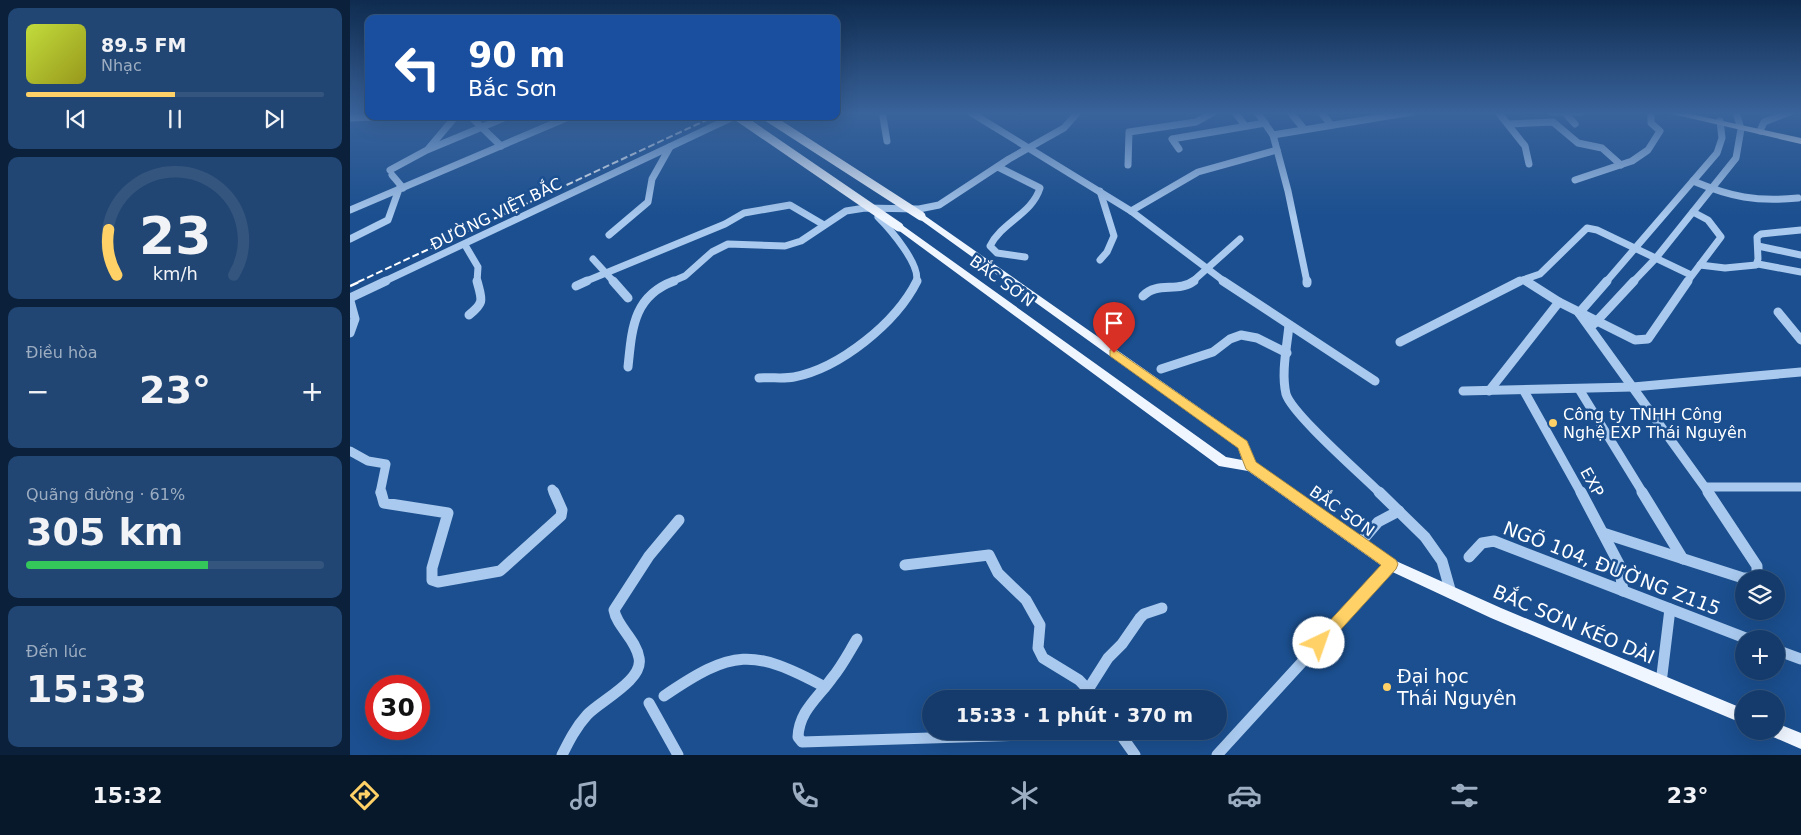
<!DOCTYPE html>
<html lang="vi">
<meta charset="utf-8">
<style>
:root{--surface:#143b6b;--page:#214673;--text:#f1f3f6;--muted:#9dadc1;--line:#33557e;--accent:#ffd166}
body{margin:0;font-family:"DejaVu Sans",sans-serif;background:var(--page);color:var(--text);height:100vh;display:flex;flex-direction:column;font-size:19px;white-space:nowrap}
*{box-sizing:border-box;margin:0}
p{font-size:16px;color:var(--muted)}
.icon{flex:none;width:28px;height:28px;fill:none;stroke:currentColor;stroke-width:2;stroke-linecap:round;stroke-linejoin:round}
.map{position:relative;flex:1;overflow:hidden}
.panel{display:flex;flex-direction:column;gap:8px;padding:8px;background:#0b203b;width:350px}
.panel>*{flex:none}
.guide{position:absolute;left:15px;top:15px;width:475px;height:105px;border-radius:10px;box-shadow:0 5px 20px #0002,0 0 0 1px var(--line);background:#1a4fa0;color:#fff;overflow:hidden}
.controls{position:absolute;left:1385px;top:570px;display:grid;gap:10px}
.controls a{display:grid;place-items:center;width:50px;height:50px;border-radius:50%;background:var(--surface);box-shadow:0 5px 20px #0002,0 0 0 1px var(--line);font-size:25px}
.speed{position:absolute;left:15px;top:675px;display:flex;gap:10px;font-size:25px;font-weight:700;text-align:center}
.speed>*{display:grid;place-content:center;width:65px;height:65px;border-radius:50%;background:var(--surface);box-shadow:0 5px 20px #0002,0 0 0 1px var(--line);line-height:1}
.speed .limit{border:8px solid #d22;background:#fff;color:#111}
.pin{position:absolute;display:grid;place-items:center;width:42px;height:42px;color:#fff;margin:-51px -21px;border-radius:50% 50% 50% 0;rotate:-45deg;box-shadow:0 0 5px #0007}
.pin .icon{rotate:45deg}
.me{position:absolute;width:55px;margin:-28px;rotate:42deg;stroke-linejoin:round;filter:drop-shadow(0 0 4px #0008)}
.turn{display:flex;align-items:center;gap:18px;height:105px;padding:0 20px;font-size:22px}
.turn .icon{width:65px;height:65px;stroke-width:2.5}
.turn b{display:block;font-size:35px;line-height:42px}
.big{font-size:38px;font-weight:700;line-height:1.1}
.panel .tile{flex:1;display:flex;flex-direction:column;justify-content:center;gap:8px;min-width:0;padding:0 18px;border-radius:10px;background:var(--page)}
.panel .dial{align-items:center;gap:0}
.dial svg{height:130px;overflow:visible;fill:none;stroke:var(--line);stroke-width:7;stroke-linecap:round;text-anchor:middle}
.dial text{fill:var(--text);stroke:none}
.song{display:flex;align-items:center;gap:15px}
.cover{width:60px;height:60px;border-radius:8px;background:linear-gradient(135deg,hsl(70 70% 55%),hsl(60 70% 35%))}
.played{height:5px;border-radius:2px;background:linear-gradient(90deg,var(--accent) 50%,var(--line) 50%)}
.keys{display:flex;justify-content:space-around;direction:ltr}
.heat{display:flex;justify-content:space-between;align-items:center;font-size:28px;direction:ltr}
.charge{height:8px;border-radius:4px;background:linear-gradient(90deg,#34c759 61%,var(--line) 0)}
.trip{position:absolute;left:572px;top:690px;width:305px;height:50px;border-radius:25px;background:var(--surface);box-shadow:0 5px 20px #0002,0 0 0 1px var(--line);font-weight:700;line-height:50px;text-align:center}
.menu{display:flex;height:80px;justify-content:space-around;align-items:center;background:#08182b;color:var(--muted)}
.menu .icon{width:35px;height:35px}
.menu .active{color:var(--accent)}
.menu b{font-size:22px;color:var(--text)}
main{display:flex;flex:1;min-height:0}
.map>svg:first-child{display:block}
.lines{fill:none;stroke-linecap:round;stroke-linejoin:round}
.minor-far2{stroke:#a9c9ee;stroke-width:7}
.minor-far1{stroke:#a9c9ee;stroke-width:9}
.minor{stroke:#a9c9ee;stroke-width:11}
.major{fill:#f0f6ff;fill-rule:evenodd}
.rail-far1{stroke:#fff;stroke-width:2;stroke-dasharray:7 3;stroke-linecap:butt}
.rail{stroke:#fff;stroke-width:2.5;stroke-dasharray:9 4;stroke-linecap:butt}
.major-bridge{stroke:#f0f6ff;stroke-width:9}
.route{fill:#ffd166;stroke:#a68842}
.poi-dot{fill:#ffd166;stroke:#1b4f8f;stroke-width:2}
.labels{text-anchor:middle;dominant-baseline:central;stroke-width:5;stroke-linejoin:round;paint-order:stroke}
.street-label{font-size:16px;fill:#fff;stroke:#1b4f8f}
.poi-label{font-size:16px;fill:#fff;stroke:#1b4f8f;text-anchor:start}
.near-street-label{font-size:19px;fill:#fff;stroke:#1b4f8f}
.near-poi-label{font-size:19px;fill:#fff;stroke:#1b4f8f;text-anchor:start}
</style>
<main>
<section class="panel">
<div class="tile">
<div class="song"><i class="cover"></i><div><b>89.5 FM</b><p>Nhạc</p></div></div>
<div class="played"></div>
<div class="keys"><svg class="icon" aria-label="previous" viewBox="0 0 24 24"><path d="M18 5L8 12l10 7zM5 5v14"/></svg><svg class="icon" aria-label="pause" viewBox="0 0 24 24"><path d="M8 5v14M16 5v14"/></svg><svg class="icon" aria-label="next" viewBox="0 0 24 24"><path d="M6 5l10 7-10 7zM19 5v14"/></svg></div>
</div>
<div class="tile dial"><svg viewBox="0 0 100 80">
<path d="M14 69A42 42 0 1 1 86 69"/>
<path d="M14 69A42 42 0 0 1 9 41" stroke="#ffd166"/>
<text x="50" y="56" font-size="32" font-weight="700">23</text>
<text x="50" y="72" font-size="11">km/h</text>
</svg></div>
<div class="tile"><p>Điều hòa</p>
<div class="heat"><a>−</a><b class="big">23°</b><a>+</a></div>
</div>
<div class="tile"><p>Quãng đường · 61%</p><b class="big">305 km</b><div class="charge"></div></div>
<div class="tile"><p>Đến lúc</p><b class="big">15:33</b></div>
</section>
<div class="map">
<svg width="1451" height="755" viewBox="0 0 1451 755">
<rect width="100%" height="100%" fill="#1b4f8f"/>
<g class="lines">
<g class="minor-far2">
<path d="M 620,112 L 781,211 L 875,282"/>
<path d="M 885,112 L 895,126"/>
<path d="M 907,112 L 923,135 L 938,191 L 957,282"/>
<path d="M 940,112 L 954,129"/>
<path d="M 971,112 L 981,125"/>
<path d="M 1148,112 L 1175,146 L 1179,164"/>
<path d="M 1201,112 L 1231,112"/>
<path d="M 1214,112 L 1225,124"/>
<path d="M 120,116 L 151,146"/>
<path d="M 533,117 L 537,141"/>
<path d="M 0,118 L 49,116"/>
<path d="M 1159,124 L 1203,122 L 1228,143 L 1252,148 L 1271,165"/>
<path d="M 1410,131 L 1414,122 L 1440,112"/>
<path d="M 923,135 L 1062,112"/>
<path d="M 79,148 L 106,116"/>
<path d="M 829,149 L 822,139 L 915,123"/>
<path d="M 778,165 L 779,132 L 846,122 L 864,112"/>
<path d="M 648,167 L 690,188 C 682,214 652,222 640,246 L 647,253 L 675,257"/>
<path d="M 40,170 L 77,150 L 159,116"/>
<path d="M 42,175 L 53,188"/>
<path d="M 1225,180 L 1282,161 L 1298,150 L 1310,131 L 1301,123 L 1301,112"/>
<path d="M 1343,181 C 1381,197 1406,202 1448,198"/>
<path d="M 750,191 L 764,236 L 757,252 L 750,260"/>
<path d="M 0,210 L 221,116"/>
<path d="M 781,211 L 848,172 L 927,150"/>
<path d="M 528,217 C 540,229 572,266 566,282"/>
<path d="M 259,235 L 298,202 L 302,179 L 320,147"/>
<path d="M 0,239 L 38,220 L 49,189"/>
<path d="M 115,245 L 128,267 L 127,282"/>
<path d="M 1408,246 L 1451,255"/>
<path d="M 243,259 L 264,282"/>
<path d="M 1408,264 L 1451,272"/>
<path d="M 1350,265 L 1375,268 L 1406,265 L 1408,259 L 1407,237 L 1411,234 L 1451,230"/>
<path d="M 1174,280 L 1178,282"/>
<path d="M 33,282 L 385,116"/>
<path d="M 234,282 L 375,224 L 394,213 L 440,205 L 474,225"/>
<path d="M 321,282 L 335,276 L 362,252 L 378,244 L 435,246 L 451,241 L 496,211 L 515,208 L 569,209 L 589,205 L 659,159 L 714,128 L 728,112"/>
<path d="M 842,282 L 890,239"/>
<path d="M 1167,282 L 1190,274 L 1237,228 L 1247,230 L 1341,275"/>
<path d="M 1256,282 L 1367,153 L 1372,138 L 1370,121"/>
<path d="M 1283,282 L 1306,258 L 1386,158 L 1391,129 L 1386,112"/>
<path d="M 1337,282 L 1371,237 L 1358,220 L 1343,212"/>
</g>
<g class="minor-far1">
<path d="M 263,281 L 278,298"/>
<path d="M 873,281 L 1025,381"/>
<path d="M 957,281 L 957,283"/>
<path d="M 1176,281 L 1209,302 L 1285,340 L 1298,339 L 1338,281"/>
<path d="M 226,286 L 237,281"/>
<path d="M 793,296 C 807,281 828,293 844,281"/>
<path d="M 0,298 L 36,281"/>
<path d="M 0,301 L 5,319 L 0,333"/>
<path d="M 1428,312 L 1451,340"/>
<path d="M 1229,313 L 1359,493"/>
<path d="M 1229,313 L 1257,281"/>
<path d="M 119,315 C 135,302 132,300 127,281"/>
<path d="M 1244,324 L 1284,281"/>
<path d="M 939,325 C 937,347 931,372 936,394 C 942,414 1012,475 1030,493"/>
<path d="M 1050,342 L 1170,281"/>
<path d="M 278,367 C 282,329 283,296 324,281"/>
<path d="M 811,369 L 863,352 L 880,339 L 891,335 L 907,338 L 937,353"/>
<path d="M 409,378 C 421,377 433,379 444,377 C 490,368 546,323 567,281"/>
<path d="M 1229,389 L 1293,493"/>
<path d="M 1113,391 L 1283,387 L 1451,372"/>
<path d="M 1139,391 L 1209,302"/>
<path d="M 1174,391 L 1231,493"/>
<path d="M 0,451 L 18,461 L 36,464 L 30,493"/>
<path d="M 1355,487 L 1451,487"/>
<path d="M 202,489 L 204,493"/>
</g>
<g class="minor">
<path d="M 31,492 L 34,503 L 98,513 L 82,568 L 82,580 L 88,582 L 150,571 L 211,516 L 212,510 L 204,492"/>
<path d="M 1029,492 L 1075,537 L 1092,561 L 1101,593"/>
<path d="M 1231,492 L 1269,564 L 1273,591"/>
<path d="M 1292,492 L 1333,559"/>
<path d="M 1253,533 L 1393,578 L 1403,578 L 1407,575 L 1407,566 L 1358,492"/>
<path d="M 1010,543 L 1028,522 L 1049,511"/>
<path d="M 1119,557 L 1132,543 L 1144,541 L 1398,639"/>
<path d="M 555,565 L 639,555 L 648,573 L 676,600 L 690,625 L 688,648 L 693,658 L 729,680 L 747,699"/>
<path d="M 507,639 C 499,652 492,666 482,678 C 468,698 449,711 448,737 L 452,742 L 768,732"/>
<path d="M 1426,650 L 1451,659"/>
<path d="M 1311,683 L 1320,609"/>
<path d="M 739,688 L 758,658 L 772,644 L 790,618 L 794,614 L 812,608"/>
<path d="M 314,696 C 383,649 402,648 475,687"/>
<path d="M 299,703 L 328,755"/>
<path d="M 768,731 L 785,755"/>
<path d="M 212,755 C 219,741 226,727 237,715 C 250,701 294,680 289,658 C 286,639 267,627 264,610 L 299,556 L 329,520"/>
<path d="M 867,755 L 1041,565"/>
</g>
<g class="major">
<path d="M 1318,112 L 1332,112 L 1451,138 L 1451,144 L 1322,114 Z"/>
<path d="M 571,213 L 897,441 L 906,463 L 1046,561 L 1151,608 L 1394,709 L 1394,724 L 1141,618 L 1036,569 L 898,471 L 869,466 L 544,227 L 549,224 L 552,225 L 876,457 L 892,460 L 888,448 L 568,218 L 566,216 Z"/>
<path d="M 1426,723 L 1451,733 L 1451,749 L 1421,736 L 1418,731 L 1426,731 Z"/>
</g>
<path class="rail-far1" d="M 8,282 L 365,116"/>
<path class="rail" d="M 0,286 L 11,281"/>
<g class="major-bridge">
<path d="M 387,116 L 549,227"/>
<path d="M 416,116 L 571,216"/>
</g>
</g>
<linearGradient id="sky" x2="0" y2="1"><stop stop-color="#0f2b4f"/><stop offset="0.52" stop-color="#39639b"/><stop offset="1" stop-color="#39639b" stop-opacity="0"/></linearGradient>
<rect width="1451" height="217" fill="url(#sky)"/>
<path class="route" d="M 764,349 L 897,441 L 906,462 L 1046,560 L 1048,564 L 1046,569 L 974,648 L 969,650 L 964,648 L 962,643 L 964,638 L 1031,565 L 896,469 L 888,448 L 760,356 L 760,350 Z"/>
<g class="poi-dot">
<circle cx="1203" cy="423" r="5"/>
<circle cx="1037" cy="687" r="5"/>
</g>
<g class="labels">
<g class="street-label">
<text transform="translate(146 214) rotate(-26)">ĐƯỜNG VIỆT BẮC</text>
<text transform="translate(652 281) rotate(36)">BẮC SƠN</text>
<text transform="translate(1242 482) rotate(61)">EXP</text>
<text transform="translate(992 511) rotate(35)">BẮC SƠN</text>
</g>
<g class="poi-label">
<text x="1213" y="414">Công ty TNHH Công<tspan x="1213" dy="18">Nghệ EXP Thái Nguyên</tspan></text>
</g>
<g class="near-street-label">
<text transform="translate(1262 568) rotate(21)">NGÕ 104, ĐƯỜNG Z115</text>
<text transform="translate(1224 624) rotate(23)">BẮC SƠN KÉO DÀI</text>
</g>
<g class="near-poi-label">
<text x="1047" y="676">Đại học<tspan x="1047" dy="22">Thái Nguyên</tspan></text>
</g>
</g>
</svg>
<div class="controls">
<a><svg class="icon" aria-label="layers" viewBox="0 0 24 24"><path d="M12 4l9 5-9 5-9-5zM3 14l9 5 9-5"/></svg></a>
<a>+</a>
<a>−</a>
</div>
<div class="speed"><div class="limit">30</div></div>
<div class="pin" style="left:764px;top:353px;background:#d93025"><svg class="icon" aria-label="arrive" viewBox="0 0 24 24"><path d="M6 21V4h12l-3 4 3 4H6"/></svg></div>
<svg class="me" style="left:969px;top:643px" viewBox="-20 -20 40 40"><circle r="19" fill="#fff"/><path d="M0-13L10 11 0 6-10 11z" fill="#ffd166"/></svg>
<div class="trip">15:33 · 1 phút · 370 m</div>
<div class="guide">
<div class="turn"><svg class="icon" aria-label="left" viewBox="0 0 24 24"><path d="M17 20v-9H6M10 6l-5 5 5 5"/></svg><div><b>90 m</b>Bắc Sơn</div></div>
</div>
</div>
</main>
<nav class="menu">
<b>15:32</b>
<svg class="icon active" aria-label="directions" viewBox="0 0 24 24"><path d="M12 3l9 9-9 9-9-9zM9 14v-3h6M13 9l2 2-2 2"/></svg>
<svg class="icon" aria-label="music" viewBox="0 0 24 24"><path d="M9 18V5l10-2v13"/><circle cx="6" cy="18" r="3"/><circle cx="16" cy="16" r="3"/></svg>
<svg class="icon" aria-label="phone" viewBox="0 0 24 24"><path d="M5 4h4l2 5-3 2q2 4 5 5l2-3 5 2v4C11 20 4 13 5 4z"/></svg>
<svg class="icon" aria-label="climate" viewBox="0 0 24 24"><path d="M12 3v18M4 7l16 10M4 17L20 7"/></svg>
<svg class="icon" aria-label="car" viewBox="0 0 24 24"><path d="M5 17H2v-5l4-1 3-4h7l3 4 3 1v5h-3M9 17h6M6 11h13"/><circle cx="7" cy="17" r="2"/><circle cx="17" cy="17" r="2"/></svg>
<svg class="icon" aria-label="filters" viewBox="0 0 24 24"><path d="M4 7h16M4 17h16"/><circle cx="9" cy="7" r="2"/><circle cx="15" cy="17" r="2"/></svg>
<b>23°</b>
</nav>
